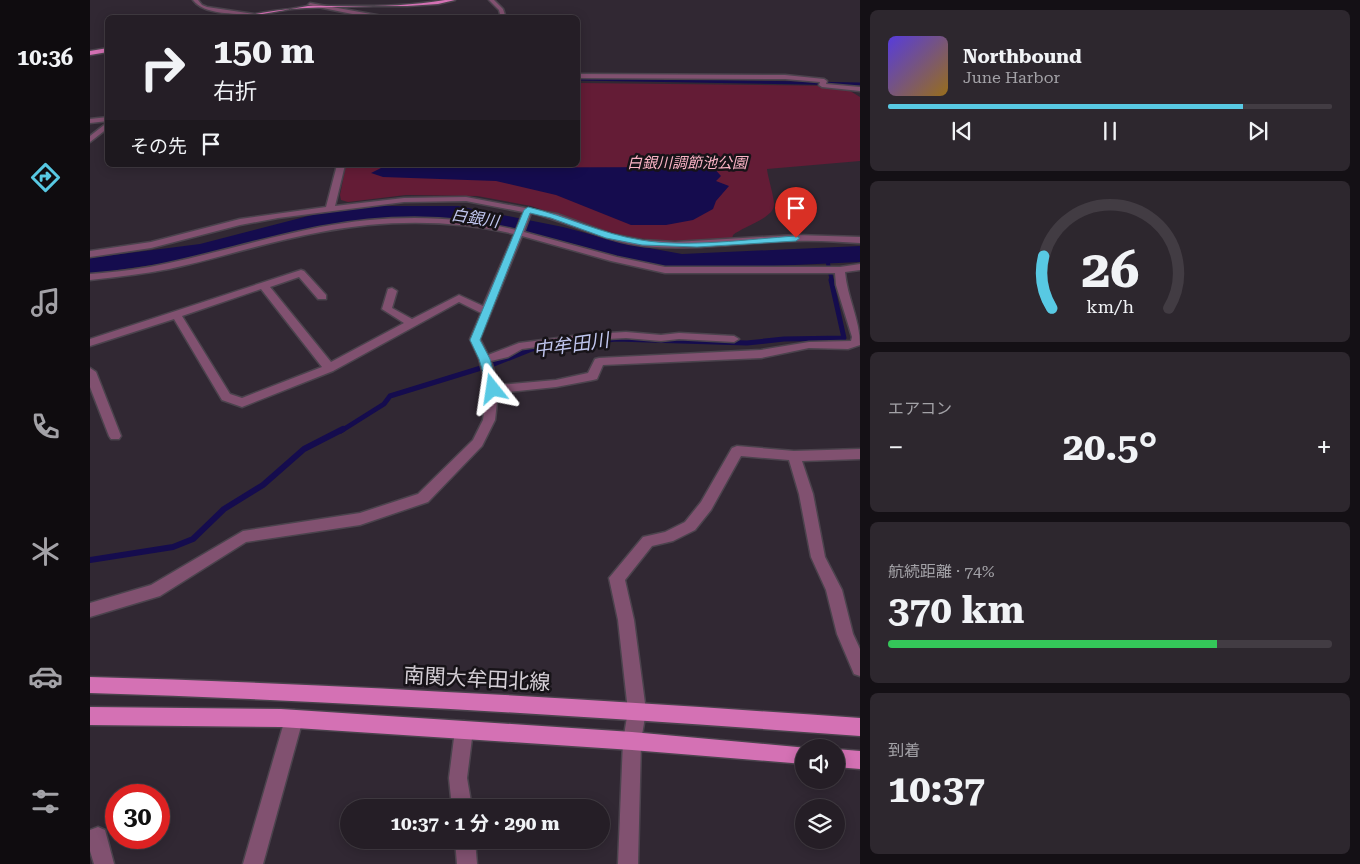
<!DOCTYPE html>
<html lang="ja">
<meta charset="utf-8">
<style>
:root{--surface:#251e26;--page:#2d272e;--text:#f1f3f6;--muted:#a3a2a7;--line:#423c43;--accent:#58c9e3}
body{margin:0;font-family:"Roboto Serif","Noto Sans JP",serif;background:var(--page);color:var(--text);height:100vh;display:flex;flex-direction:column;font-size:19px;white-space:nowrap}
*{box-sizing:border-box;margin:0}
p{font-size:16px;color:var(--muted)}
.icon{flex:none;width:28px;height:28px;fill:none;stroke:currentColor;stroke-width:2;stroke-linecap:round;stroke-linejoin:round}
.map{position:relative;flex:1;overflow:hidden}
.details{display:flex;flex-direction:column;gap:10px;padding:10px;background:#141015;width:500px}
.details>*{flex:none}
.guide{position:absolute;left:15px;top:15px;width:475px;height:152px;border-radius:8px;box-shadow:0 2px 12px #0003,0 0 0 1px var(--line);background:#251e26;color:var(--text);overflow:hidden}
.tools{position:absolute;left:705px;top:739px;display:grid;gap:10px}
.tools a{display:grid;place-items:center;width:50px;height:50px;border-radius:50%;background:var(--surface);box-shadow:0 2px 12px #0003,0 0 0 1px var(--line);font-size:25px}
.speed{position:absolute;left:15px;top:784px;display:flex;gap:10px;font-size:25px;font-weight:700;text-align:center}
.speed>*{display:grid;place-content:center;width:65px;height:65px;border-radius:50%;background:var(--surface);box-shadow:0 2px 12px #0003,0 0 0 1px var(--line);line-height:1}
.speed .limit{border:8px solid #d22;background:#fff;color:#111}
.pin{position:absolute;display:grid;place-items:center;width:42px;height:42px;color:#fff;margin:-51px -21px;border-radius:50% 50% 50% 0;rotate:-45deg;box-shadow:0 0 5px #0007}
.pin .icon{rotate:45deg}
.me{position:absolute;width:55px;margin:-28px;rotate:345deg;stroke-linejoin:round;filter:drop-shadow(0 0 4px #0008)}
.turn{display:flex;align-items:center;gap:18px;height:105px;padding:0 25px;font-size:22px}
.turn .icon{width:65px;height:65px;stroke-width:2.5}
.turn b{display:block;font-size:35px;line-height:42px}
.then{display:flex;align-items:center;height:48px;padding:0 25px;background:#0003;gap:10px;font-size:19px}
.big{font-size:38px;font-weight:700;line-height:1.1}
.details .card{flex:1;display:flex;flex-direction:column;justify-content:center;gap:8px;min-width:0;padding:0 18px;border-radius:8px;background:var(--page)}
.details .dial{align-items:center;gap:0}
.dial svg{height:130px;overflow:visible;fill:none;stroke:var(--line);stroke-width:7;stroke-linecap:round;text-anchor:middle}
.dial text{fill:var(--text);stroke:none}
.song{display:flex;align-items:center;gap:15px}
.cover{width:60px;height:60px;border-radius:8px;background:linear-gradient(135deg,hsl(250 70% 55%),hsl(40 70% 35%))}
.played{height:5px;border-radius:2px;background:linear-gradient(90deg,var(--accent) 80%,var(--line) 80%)}
.keys{display:flex;justify-content:space-around;direction:ltr}
.heat{display:flex;justify-content:space-between;align-items:center;font-size:28px;direction:ltr}
.charge{height:8px;border-radius:4px;background:linear-gradient(90deg,#34c759 74%,var(--line) 0)}
.trip{position:absolute;left:250px;top:799px;width:270px;height:50px;border-radius:25px;background:var(--surface);box-shadow:0 2px 12px #0003,0 0 0 1px var(--line);font-weight:700;line-height:50px;text-align:center}
main{display:flex;flex:1;min-height:0}
.tab-bar{display:flex;flex-direction:column;width:90px;justify-content:space-around;align-items:center;background:#0f0c0f;color:var(--muted)}
.tab-bar .icon{width:35px;height:35px}
.tab-bar .on{color:var(--accent)}
.tab-bar b{font-size:22px;color:var(--text)}
.map>svg:first-child{display:block}
.green{fill:#641c36}
.water{fill:#150c4e}
.lines{fill:none;stroke-linecap:round;stroke-linejoin:round}
.stream-far3{stroke:#150c4e;stroke-width:3}
.stream-far2{stroke:#150c4e;stroke-width:4}
.stream-far1{stroke:#150c4e;stroke-width:5}
.stream{stroke:#150c4e;stroke-width:6}
.river{fill:#150c4e;fill-rule:evenodd}
.minor-casing{stroke:#4b434d;stroke-width:3}
.major-casing{stroke:#4b434d;stroke-width:3}
.minor{fill:#815170;fill-rule:evenodd}
.major{fill:#d471b4;fill-rule:evenodd}
.route{fill:#58c9e3;stroke:#398394}
.labels{text-anchor:middle;dominant-baseline:central;stroke-width:5;stroke-linejoin:round;paint-order:stroke}
.far-park-label{font-size:15px;font-style:italic;fill:#fab3c5;stroke:#171318}
.far-water-label{font-size:16px;font-style:italic;fill:#c0c6ef;stroke:#171318}
.water-label{font-size:19px;font-style:italic;fill:#c0c6ef;stroke:#171318}
.near-street-label{font-size:21px;fill:#d5cfd6;stroke:#171318}
</style>
<main>
<nav class="tab-bar">
<b>10:36</b>
<svg class="icon on" aria-label="directions" viewBox="0 0 24 24"><path d="M12 3l9 9-9 9-9-9zM9 14v-3h6M13 9l2 2-2 2"/></svg>
<svg class="icon" aria-label="music" viewBox="0 0 24 24"><path d="M9 18V5l10-2v13"/><circle cx="6" cy="18" r="3"/><circle cx="16" cy="16" r="3"/></svg>
<svg class="icon" aria-label="phone" viewBox="0 0 24 24"><path d="M5 4h4l2 5-3 2q2 4 5 5l2-3 5 2v4C11 20 4 13 5 4z"/></svg>
<svg class="icon" aria-label="climate" viewBox="0 0 24 24"><path d="M12 3v18M4 7l16 10M4 17L20 7"/></svg>
<svg class="icon" aria-label="car" viewBox="0 0 24 24"><path d="M5 17H2v-5l4-1 3-4h7l3 4 3 1v5h-3M9 17h6M6 11h13"/><circle cx="7" cy="17" r="2"/><circle cx="17" cy="17" r="2"/></svg>
<svg class="icon" aria-label="filters" viewBox="0 0 24 24"><path d="M4 7h16M4 17h16"/><circle cx="9" cy="7" r="2"/><circle cx="15" cy="17" r="2"/></svg>
</nav>
<div class="map">
<svg width="770" height="864" viewBox="0 0 770 864">
<rect width="100%" height="100%" fill="#312833"/>
<path class="green" d="M 488,83 L 752,86 L 770,97 L 770,161 L 677,169 C 678,178 685,200 684,205 C 684,218 652,227 643,235 L 642,239 L 575,241 L 538,237 L 515,231 L 441,206 L 387,196 L 316,195 L 258,202 L 251,200 L 250,195 L 256,165 L 488,165 Z"/>
<path class="water" d="M 623,167 L 631,176 L 626,181 L 639,186 L 626,201 L 623,209 L 603,220 L 576,225 L 541,225 L 466,195 L 406,181 L 293,177 L 281,173 L 291,168 Z"/>
<g class="lines">
<path class="stream-far3" d="M 488,79 L 770,84"/>
<path class="stream-far2" d="M 736,255 L 742,281"/>
<path class="stream-far1" d="M 251,431 L 294,404 L 300,396 L 404,364 L 442,349 L 526,339 L 657,343 L 694,339 L 754,338 L 741,280"/>
<path class="stream" d="M 0,560 L 83,547 L 103,539 L 134,509 L 173,485 L 214,449 L 253,429"/>
<path class="river" d="M 290,206 L 368,206 L 473,227 L 537,244 L 592,254 L 770,246 L 770,262 L 592,270 L 534,258 L 469,240 L 368,220 L 290,220 L 227,228 L 110,258 L 0,274 L 0,258 L 110,244 L 226,214 Z"/>
<g class="minor-casing">
<g id="minor">
<path d="M 103,0 L 108,0 L 112,5 L 117,7 L 164,14 L 162,15 C 144,13 114,15 103,0 Z"/>
<path d="M 399,0 L 404,0 L 413,9 L 416,18 L 411,18 L 409,10 Z"/>
<path d="M 220,3 L 292,16 L 294,18 L 282,18 L 218,5 Z"/>
<path d="M 488,74 L 695,75 L 734,79 L 737,81 L 736,84 L 770,87 L 770,91 L 732,87 L 729,85 L 730,82 L 695,79 L 488,78 Z"/>
<path d="M 18,117 L 18,121 L 0,123 L 0,119 Z"/>
<path d="M 18,122 L 18,128 L 0,142 L 0,136 Z"/>
<path d="M 247,165 L 255,165 L 245,206 L 314,198 L 376,197 L 467,214 L 521,234 L 552,240 L 585,242 L 706,235 L 770,237 L 770,243 C 749,242 727,240 705,241 C 655,242 604,251 554,246 C 515,242 479,222 441,213 L 434,232 L 527,257 L 575,267 L 750,267 L 770,264 L 770,270 L 755,272 C 757,297 770,320 770,345 L 758,349 L 719,348 L 671,358 L 513,365 L 507,379 L 503,380 L 466,387 L 408,393 L 405,420 L 392,446 L 338,502 L 270,525 L 156,542 L 70,596 L 0,617 L 0,603 L 61,585 L 153,531 L 270,513 L 328,494 L 383,440 L 393,420 L 397,389 L 389,359 L 380,339 L 391,313 L 369,302 L 243,371 L 152,407 L 132,400 L 84,319 L 0,346 L 0,339 L 211,270 L 214,271 L 236,295 L 236,299 L 228,299 L 209,277 L 180,287 L 241,362 L 314,323 L 292,309 L 298,289 L 302,288 L 307,291 L 302,308 L 322,319 L 369,295 L 393,306 L 424,234 C 360,219 294,220 231,232 C 180,241 130,258 79,269 C 53,274 27,277 0,280 L 0,274 C 26,272 53,269 79,263 C 129,252 179,237 230,227 C 294,215 362,214 426,230 L 433,212 L 376,201 L 314,202 L 188,218 L 150,225 L 61,248 L 0,257 L 0,251 L 61,242 L 150,219 L 236,207 ZM 432,236 L 521,261 L 575,273 L 745,273 L 746,285 L 762,337 L 761,341 L 719,342 L 671,350 L 509,358 L 505,359 L 498,373 L 466,380 L 408,385 L 401,361 L 418,357 L 432,349 L 499,340 L 536,338 L 571,341 L 589,339 L 644,342 L 649,339 L 644,336 L 589,333 L 571,335 L 536,332 L 499,334 L 429,343 L 398,355 L 390,339 ZM 171,289 L 232,367 L 152,398 L 140,394 L 92,316 Z"/>
<path d="M 0,368 L 6,372 L 31,436 L 29,439 L 21,439 L 19,436 L 0,387 Z"/>
<path d="M 647,446 L 704,451 L 770,449 L 770,459 L 712,461 L 723,494 L 735,557 L 752,590 L 763,634 L 770,649 L 770,676 L 764,674 L 747,634 L 736,590 L 721,557 L 709,494 L 699,460 L 651,456 L 621,510 L 605,530 L 583,541 L 562,546 L 535,580 L 544,620 L 556,711 L 551,741 L 548,864 L 528,864 L 533,741 L 538,711 L 528,620 L 519,578 L 553,537 L 575,532 L 595,522 L 611,502 L 642,448 Z"/>
<path d="M 204,710 L 210,713 L 213,719 L 173,864 L 153,864 L 195,719 L 198,713 Z"/>
<path d="M 374,721 L 380,724 L 383,730 L 377,778 L 382,808 L 362,808 L 359,778 L 365,730 L 368,724 Z"/>
<path d="M 8,827 L 15,830 L 24,864 L 4,864 L 0,851 L 0,830 Z"/>
<path d="M 365,840 L 385,840 L 387,864 L 367,864 Z"/>
</g>
</g>
<g class="major-casing">
<g id="major">
<path d="M 355,0 L 365,0 L 348,4 L 317,6 L 218,6 L 149,18 C 213,0 288,12 355,0 Z"/>
<path d="M 18,48 L 18,52 L 0,55 L 0,51 Z"/>
<path d="M 0,677 C 257,684 513,700 770,718 L 770,736 C 513,717 257,701 0,693 Z"/>
<path d="M 0,707 L 191,709 L 542,732 L 718,748 L 714,748 L 714,764 L 542,750 L 191,727 L 0,725 Z"/>
<path d="M 746,749 L 770,751 L 770,769 L 746,767 Z"/>
</g>
</g>
<use href="#minor" class="minor"/>
<use href="#major" class="major"/>
</g>
<path class="route" d="M 438,207 C 476,216 512,234 551,240 C 597,248 659,239 706,236 L 710,238 L 706,241 L 607,247 L 552,245 L 516,238 L 461,218 L 440,213 L 390,340 L 400,359 L 408,389 L 403,393 L 398,389 L 389,359 L 380,340 L 434,210 Z"/>
<g class="labels">
<g class="far-park-label">
<text x="597" y="163">白銀川調節池公園</text>
</g>
<g class="far-water-label">
<text transform="translate(385 218) rotate(9)">白銀川</text>
</g>
<g class="water-label">
<text transform="translate(481 345) rotate(-8)">中牟田川</text>
</g>
<g class="near-street-label">
<text transform="translate(387 679) rotate(3)">南関大牟田北線</text>
</g>
</g>
</svg>
<div class="tools">
<a><svg class="icon" aria-label="sound" viewBox="0 0 24 24"><path d="M4 9h4l5-4v14l-5-4H4zM17 9q2 3 0 6"/></svg></a>
<a><svg class="icon" aria-label="layers" viewBox="0 0 24 24"><path d="M12 4l9 5-9 5-9-5zM3 14l9 5 9-5"/></svg></a>
</div>
<div class="speed"><div class="limit">30</div></div>
<div class="pin" style="left:706px;top:238px;background:#d93025"><svg class="icon" aria-label="arrive" viewBox="0 0 24 24"><path d="M6 21V4h12l-3 4 3 4H6"/></svg></div>
<svg class="me" style="left:403px;top:389px" viewBox="-20 -20 40 40"><path d="M0-17L14 15 0 8-14 15z" fill="#58c9e3" stroke="#fff" stroke-width="4"/></svg>
<div class="trip">10:37 · 1 分 · 290 m</div>
<div class="guide">
<div class="turn"><svg class="icon" aria-label="right" viewBox="0 0 24 24"><path d="M7 20v-9h11M14 6l5 5-5 5"/></svg><div><b>150 m</b>右折</div></div>
<div class="then">その先<svg class="icon" aria-label="arrive" viewBox="0 0 24 24"><path d="M6 21V4h12l-3 4 3 4H6"/></svg></div>
</div>
</div>
<section class="details">
<div class="card">
<div class="song"><i class="cover"></i><div><b>Northbound</b><p>June Harbor</p></div></div>
<div class="played"></div>
<div class="keys"><svg class="icon" aria-label="previous" viewBox="0 0 24 24"><path d="M18 5L8 12l10 7zM5 5v14"/></svg><svg class="icon" aria-label="pause" viewBox="0 0 24 24"><path d="M8 5v14M16 5v14"/></svg><svg class="icon" aria-label="next" viewBox="0 0 24 24"><path d="M6 5l10 7-10 7zM19 5v14"/></svg></div>
</div>
<div class="card dial"><svg viewBox="0 0 100 80">
<path d="M14 69A42 42 0 1 1 86 69"/>
<path d="M14 69A42 42 0 0 1 9 37" stroke="#58c9e3"/>
<text x="50" y="56" font-size="32" font-weight="700">26</text>
<text x="50" y="72" font-size="11">km/h</text>
</svg></div>
<div class="card"><p>エアコン</p>
<div class="heat"><a>−</a><b class="big">20.5°</b><a>+</a></div>
</div>
<div class="card"><p>航続距離 · 74%</p><b class="big">370 km</b><div class="charge"></div></div>
<div class="card"><p>到着</p><b class="big">10:37</b></div>
</section>
</main>
